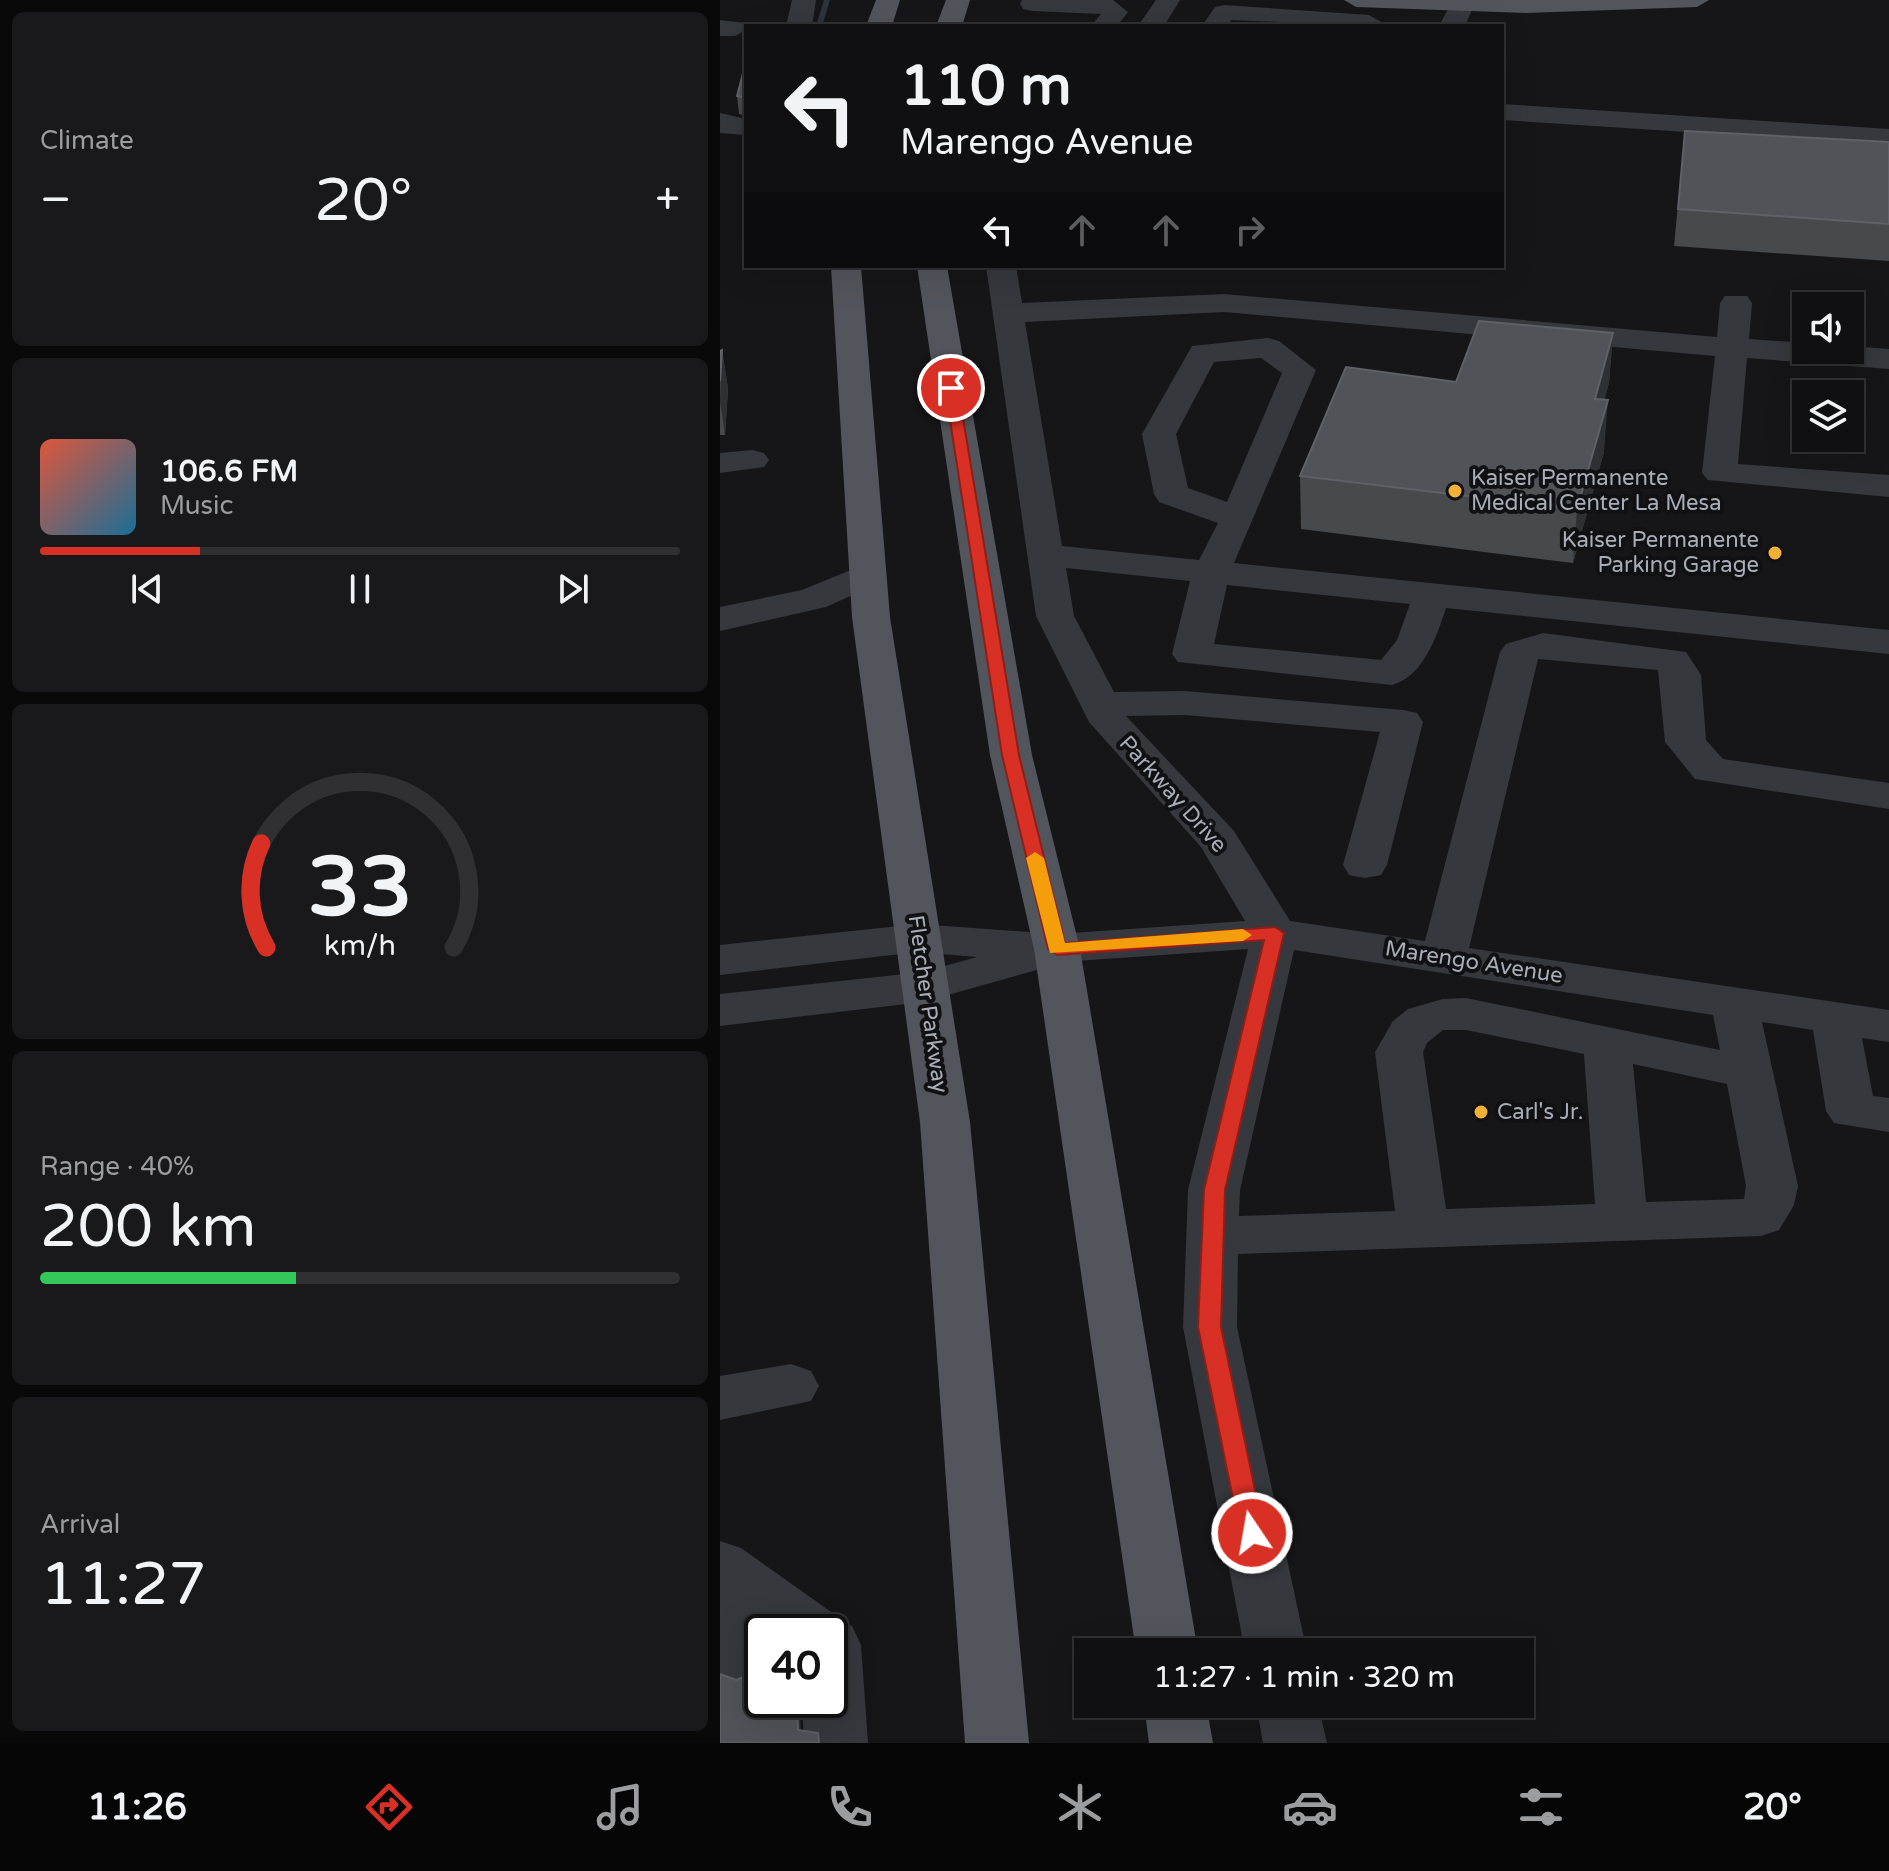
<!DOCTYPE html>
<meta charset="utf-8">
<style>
:root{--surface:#101012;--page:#19191b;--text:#f1f3f6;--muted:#9c9d9f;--line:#303032;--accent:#d93025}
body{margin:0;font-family:"Varela Round",sans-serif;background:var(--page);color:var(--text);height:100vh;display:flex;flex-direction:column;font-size:30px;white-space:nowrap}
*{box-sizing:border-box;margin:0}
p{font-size:26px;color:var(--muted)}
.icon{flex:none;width:44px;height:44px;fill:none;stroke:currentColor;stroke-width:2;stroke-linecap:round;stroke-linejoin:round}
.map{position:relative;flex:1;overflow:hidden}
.sheet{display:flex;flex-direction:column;gap:12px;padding:12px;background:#09090a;width:720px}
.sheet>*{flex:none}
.banner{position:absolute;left:24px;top:24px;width:760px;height:244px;border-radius:0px;box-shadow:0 8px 32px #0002,0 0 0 2px var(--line);background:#101012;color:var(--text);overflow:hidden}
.controls{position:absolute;left:1072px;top:292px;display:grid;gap:16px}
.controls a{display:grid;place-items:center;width:72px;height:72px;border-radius:0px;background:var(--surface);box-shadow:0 8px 32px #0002,0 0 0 2px var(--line);font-size:40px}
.speed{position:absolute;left:24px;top:1614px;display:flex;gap:16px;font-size:40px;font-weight:700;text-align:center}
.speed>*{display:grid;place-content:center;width:104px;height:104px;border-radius:50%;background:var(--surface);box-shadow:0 8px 32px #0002,0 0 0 2px var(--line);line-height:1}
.speed .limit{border:4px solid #111;border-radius:12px;background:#fff;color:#111}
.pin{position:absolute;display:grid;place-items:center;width:68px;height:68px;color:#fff;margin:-34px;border:4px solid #fff;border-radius:50%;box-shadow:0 2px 8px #0007}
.me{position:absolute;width:88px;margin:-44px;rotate:348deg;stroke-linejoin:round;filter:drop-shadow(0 0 6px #0008)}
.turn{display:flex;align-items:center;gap:28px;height:168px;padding:0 24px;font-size:36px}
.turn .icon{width:104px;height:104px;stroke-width:2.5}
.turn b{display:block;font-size:56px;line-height:68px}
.lanes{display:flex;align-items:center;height:76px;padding:0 24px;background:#0003;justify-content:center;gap:40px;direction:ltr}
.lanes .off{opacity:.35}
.big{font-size:60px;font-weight:600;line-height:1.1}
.sheet .card{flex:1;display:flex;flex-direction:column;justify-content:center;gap:12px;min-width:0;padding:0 28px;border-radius:12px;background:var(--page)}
.sheet .dial{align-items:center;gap:0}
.dial svg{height:208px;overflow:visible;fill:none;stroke:var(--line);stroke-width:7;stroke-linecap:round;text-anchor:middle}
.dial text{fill:var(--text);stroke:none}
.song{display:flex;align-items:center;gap:24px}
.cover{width:96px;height:96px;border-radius:12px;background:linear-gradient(135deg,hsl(10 70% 55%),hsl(200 70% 35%))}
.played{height:8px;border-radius:4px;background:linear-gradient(90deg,var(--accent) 25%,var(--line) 25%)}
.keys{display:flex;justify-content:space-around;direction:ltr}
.heat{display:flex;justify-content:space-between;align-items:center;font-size:44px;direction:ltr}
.charge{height:12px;border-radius:6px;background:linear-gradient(90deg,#34c759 40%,var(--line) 0)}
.trip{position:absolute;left:354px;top:1638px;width:460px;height:80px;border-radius:0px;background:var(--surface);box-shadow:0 8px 32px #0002,0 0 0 2px var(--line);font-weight:600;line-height:80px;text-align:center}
.tabs{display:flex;height:128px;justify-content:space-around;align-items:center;background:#060607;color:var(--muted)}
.tabs .icon{width:56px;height:56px}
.tabs .on{color:var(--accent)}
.tabs b{font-size:36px;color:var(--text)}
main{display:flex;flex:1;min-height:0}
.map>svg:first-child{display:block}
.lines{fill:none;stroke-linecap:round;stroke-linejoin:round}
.stream{fill:#2c353c;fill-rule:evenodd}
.minor{fill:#37383d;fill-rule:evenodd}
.major{fill:#53555c;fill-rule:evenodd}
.wall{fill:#47494d}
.shaded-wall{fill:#2f3033}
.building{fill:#525359;stroke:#5f6168;stroke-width:2}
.route{fill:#d93025;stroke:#8d1f18;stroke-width:2}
.slow{fill:#f59e0b}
.poi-dot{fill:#f2b134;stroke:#111113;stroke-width:3}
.labels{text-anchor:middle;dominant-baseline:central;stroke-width:8;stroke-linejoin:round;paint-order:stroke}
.poi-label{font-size:22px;fill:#a8adb8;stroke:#111113;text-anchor:start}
.street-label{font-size:22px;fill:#a8adb8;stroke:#111113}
</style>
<main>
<section class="sheet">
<div class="card"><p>Climate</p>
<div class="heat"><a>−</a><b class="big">20°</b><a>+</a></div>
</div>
<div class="card">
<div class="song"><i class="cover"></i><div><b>106.6 FM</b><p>Music</p></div></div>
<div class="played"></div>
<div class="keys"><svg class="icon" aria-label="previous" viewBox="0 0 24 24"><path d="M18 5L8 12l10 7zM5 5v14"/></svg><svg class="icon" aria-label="pause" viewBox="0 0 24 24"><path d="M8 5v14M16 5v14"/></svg><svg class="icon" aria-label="next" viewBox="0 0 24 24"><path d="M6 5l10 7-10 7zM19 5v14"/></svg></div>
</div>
<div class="card dial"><svg viewBox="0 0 100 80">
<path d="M14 69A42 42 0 1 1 86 69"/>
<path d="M14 69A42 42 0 0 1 12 29" stroke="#d93025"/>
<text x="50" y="56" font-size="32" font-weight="700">33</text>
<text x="50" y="72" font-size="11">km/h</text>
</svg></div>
<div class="card"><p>Range · 40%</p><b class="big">200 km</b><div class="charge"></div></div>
<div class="card"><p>Arrival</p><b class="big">11:27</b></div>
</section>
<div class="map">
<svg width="1169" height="1743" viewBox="0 0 1169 1743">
<rect width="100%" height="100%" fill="#161618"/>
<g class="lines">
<path class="stream" d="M 104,0 L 110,0 L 103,23 L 100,25 L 97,23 Z"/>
<g class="minor">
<path d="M 72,0 L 96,0 L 92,26 L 66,26 Z"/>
<path d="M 302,0 L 393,0 L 408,12 L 397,26 L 371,26 L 381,14 L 312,11 L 303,9 L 300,4 Z"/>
<path d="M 436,0 L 460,0 L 444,26 L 418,26 Z"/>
<path d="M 733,0 L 751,0 L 754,5 L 745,26 L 719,26 Z"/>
<path d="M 504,5 L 649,15 L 661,22 L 659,26 L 511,20 L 508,26 L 482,26 L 495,7 Z"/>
<path d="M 0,20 L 24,23 L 26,30 L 15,36 L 0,36 Z"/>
<path d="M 782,104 L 1169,129 L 1169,145 L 782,120 Z"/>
<path d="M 0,113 L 26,119 L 26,135 L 0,133 Z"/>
<path d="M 266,266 L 296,266 L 302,303 L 504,294 L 997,337 L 1000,303 L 1005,296 L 1027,296 L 1032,303 L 1029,339 L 1086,343 L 1086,350 L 1130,350 L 1130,346 L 1169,349 L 1169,369 L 1027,358 L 1018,464 L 1169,475 L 1169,497 L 988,480 L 982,473 L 995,356 L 504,312 L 305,322 L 342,546 L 479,560 L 498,523 L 439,502 L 434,494 L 422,434 L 472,346 L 548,338 L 559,341 L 596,370 L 514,563 L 1169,630 L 1169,654 L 726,608 C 717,636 703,677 672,685 L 458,662 L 452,654 L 470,581 L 346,568 L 354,616 L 394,692 L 465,691 L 683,710 L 697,713 L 703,722 L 667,865 L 661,875 L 645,878 L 629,875 L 623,865 L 660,732 L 465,715 L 406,716 L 514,831 L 570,921 L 705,941 L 780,652 L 786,644 L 823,633 L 966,652 L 981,675 L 986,740 L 1003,759 L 1169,783 L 1169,809 L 975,779 L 945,742 L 938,670 L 818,659 L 749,948 L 1169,1010 L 1169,1042 L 1142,1038 L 1153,1096 L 1169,1098 L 1169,1132 L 1114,1123 L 1106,1111 L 1093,1030 L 1042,1022 L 1078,1186 L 1074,1205 L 1059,1230 L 1041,1236 L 518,1254 L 517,1327 L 587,1652 L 525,1652 L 463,1327 L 468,1190 L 528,949 L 328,963 L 324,968 L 203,1002 L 0,1026 L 0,994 L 203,972 L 257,957 L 198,952 L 0,975 L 0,945 L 198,924 L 337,934 L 525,921 L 481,847 L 369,722 L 316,616 ZM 541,358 L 562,373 L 507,502 L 468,488 L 456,434 L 494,362 ZM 507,585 L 690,604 L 677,640 L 661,660 L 494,644 ZM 574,950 L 993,1015 L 1000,1050 L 746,998 L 723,999 L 688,1009 L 673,1021 L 655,1052 L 675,1211 L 519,1216 L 520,1190 ZM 723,1030 L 746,1030 L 864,1054 L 875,1204 L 726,1209 L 703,1052 L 707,1043 ZM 913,1064 L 1007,1084 L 1026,1186 L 1024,1199 L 926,1202 Z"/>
<path d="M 32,450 L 44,453 L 49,460 L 44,467 L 0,473 L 0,453 Z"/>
<path d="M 148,563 L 161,566 L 167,574 L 161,582 L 106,607 L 0,631 L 0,607 L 82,590 Z"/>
<path d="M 71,1364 L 91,1371 L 99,1386 L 91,1401 L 0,1420 L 0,1376 Z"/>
<path d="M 0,1541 L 21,1548 L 114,1614 L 117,1621 L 132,1626 L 141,1645 L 148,1743 L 84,1743 L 82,1700 L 110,1700 L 110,1632 L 42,1632 L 40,1683 L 18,1691 L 0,1684 Z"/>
<path d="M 536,1704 L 598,1704 L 607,1743 L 543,1743 Z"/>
</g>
<g class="major">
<path d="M 156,0 L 180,0 L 172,26 L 146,26 Z"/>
<path d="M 226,0 L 250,0 L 242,26 L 216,26 Z"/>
<path d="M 624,0 L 989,0 L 977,7 L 806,13 L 636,7 Z"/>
<path d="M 111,266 L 141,266 L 170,617 L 250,1122 L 309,1743 L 245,1743 L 200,1122 L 132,617 Z"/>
<path d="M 197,266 L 227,266 L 312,755 L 360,949 L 478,1652 L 416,1652 L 314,949 L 270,755 Z"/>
<path d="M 424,1704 L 486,1704 L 493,1743 L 429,1743 Z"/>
</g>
</g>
<g class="wall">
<path d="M 26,62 L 26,116 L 19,114 L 17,96 Z"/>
<path d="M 965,131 L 1169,142 L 1169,261 L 954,246 Z"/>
<path d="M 893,333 L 889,383 L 884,400 L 884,452 L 853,563 L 581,529 L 580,476 Z"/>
<path d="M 2,350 L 8,389 L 5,435 L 0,435 L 0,351 Z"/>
</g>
<g class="shaded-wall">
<path d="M 893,333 L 889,383 L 871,451 L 875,399 Z"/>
<path d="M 2,350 L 8,389 L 5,435 L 0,401 Z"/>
<path d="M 888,400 L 884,452 L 853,563 L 857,509 Z"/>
<path d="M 77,1700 L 80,1700 L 81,1743 L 78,1730 Z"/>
</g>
<g class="building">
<path d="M 26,62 L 26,101 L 26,98 L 17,96 Z"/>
<path d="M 965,131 L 1169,142 L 1169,224 L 958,209 Z"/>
<path d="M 759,321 L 893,333 L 875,399 L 888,400 L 857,509 L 580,476 L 626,367 L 736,382 Z"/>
<path d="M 2,350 L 0,381 L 0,351 Z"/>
<path d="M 41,1646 L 42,1646 L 42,1700 L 77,1700 L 78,1730 L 98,1733 L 99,1743 L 0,1743 L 0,1674 L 16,1680 L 39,1671 Z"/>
</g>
<path class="route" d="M 231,384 L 238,388 L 299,755 L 345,943 L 555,927 L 564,933 L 505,1190 L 501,1327 L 544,1533 L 541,1540 L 532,1543 L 524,1540 L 520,1533 L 478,1327 L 484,1190 L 544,940 L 337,955 L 328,949 L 282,755 L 225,388 Z"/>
<path class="slow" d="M 315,852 L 324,858 L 345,943 L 523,929 L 532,935 L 523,941 L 330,953 L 306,858 Z"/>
<g class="poi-dot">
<circle cx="735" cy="491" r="8"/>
<circle cx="1055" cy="553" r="8"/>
<circle cx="761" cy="1112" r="8"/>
</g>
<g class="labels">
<g class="poi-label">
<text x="751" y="478">Kaiser Permanente<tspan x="751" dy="25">Medical Center La Mesa</tspan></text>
<text x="1039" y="540" text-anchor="end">Kaiser Permanente<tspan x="1039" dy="25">Parking Garage</tspan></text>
<text x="777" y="1112">Carl's Jr.</text>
</g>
<g class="street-label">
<text transform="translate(453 794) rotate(48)">Parkway Drive</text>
<text transform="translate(754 962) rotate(9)">Marengo Avenue</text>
<text transform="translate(208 1004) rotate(82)">Fletcher Parkway</text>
</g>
</g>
</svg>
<div class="controls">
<a><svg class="icon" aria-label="sound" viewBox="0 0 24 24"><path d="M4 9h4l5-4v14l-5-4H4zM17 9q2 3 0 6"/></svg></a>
<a><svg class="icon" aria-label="layers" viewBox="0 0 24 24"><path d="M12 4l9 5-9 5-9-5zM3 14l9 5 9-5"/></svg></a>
</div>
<div class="speed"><div class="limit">40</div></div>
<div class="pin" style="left:231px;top:388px;background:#d93025"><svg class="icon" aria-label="arrive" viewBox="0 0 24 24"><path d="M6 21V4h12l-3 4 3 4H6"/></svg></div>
<svg class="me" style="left:532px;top:1533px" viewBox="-20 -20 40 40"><circle r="17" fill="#d93025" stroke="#fff" stroke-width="3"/><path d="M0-11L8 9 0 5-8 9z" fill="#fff"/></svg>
<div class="trip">11:27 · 1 min · 320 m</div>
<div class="banner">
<div class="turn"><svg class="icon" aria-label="left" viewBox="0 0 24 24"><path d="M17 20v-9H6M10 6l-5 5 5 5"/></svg><div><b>110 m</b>Marengo Avenue</div></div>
<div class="lanes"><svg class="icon" aria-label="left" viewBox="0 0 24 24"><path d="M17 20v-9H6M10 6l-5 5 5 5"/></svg><svg class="icon off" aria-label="ahead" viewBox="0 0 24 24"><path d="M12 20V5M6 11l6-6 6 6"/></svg><svg class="icon off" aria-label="ahead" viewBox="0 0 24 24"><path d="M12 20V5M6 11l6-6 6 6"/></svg><svg class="icon off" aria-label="right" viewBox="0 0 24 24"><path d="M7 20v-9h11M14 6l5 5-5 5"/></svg></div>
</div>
</div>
</main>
<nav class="tabs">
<b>11:26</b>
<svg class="icon on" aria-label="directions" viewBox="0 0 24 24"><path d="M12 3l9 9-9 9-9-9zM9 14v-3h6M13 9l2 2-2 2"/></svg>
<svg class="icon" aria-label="music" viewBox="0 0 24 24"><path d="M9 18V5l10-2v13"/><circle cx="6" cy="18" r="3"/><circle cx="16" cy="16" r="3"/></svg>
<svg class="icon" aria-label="phone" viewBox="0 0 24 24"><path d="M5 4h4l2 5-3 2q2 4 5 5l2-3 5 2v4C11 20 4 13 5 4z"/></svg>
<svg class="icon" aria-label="climate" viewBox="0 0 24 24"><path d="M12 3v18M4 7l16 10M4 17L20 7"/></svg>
<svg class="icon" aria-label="car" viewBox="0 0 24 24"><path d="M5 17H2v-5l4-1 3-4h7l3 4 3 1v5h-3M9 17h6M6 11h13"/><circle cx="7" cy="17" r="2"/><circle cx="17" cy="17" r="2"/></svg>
<svg class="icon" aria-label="filters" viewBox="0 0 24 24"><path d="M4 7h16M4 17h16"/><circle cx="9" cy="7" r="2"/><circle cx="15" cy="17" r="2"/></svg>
<b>20°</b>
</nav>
